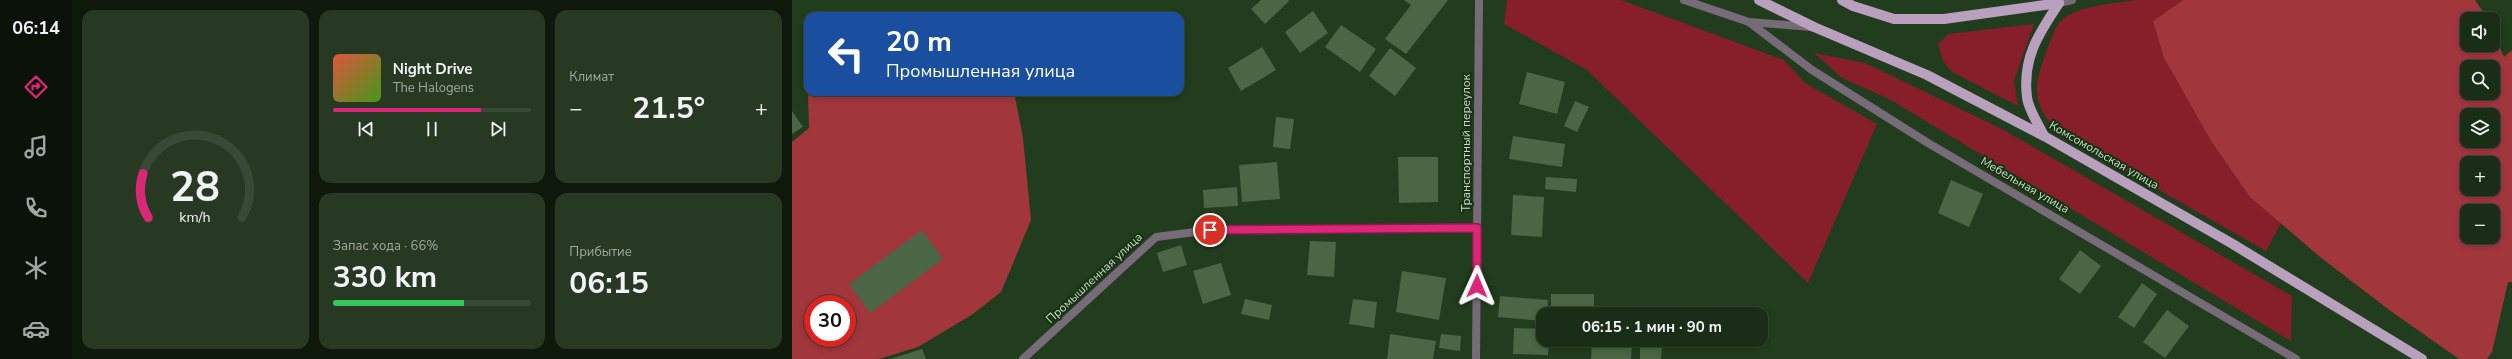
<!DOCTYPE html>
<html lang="ru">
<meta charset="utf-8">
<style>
:root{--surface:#1a2d16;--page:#273923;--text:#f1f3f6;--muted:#9fa8a1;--line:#384935;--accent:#db2777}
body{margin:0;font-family:"Nunito Sans",sans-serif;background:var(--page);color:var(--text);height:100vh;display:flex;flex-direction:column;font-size:15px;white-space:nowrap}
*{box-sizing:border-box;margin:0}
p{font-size:13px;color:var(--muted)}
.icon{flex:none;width:22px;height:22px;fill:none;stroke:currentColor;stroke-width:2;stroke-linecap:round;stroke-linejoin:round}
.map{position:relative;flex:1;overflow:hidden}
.side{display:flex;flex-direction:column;gap:10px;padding:10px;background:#0e190c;width:720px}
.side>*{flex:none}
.hud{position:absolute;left:12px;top:12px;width:380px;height:84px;border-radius:12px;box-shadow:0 2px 6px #0003,0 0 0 1px var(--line);background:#1a4fa0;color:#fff;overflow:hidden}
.tools{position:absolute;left:1668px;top:12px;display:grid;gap:8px}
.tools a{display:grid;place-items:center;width:40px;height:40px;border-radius:8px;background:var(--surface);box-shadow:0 2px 6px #0003,0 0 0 1px var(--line);font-size:20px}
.speed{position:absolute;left:12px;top:295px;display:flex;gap:8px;font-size:20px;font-weight:700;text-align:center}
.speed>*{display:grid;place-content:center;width:52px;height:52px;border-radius:50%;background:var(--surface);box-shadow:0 2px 6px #0003,0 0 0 1px var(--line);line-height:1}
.speed .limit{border:6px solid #d22;background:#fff;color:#111}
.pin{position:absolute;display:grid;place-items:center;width:34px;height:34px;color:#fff;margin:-17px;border:2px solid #fff;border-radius:50%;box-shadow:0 1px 4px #0007}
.me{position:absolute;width:44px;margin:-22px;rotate:1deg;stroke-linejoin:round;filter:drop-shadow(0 0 3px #0008)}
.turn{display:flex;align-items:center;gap:14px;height:84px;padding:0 16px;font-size:18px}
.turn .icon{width:52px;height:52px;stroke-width:2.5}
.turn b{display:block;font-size:28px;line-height:34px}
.big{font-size:30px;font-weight:700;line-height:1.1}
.side .widget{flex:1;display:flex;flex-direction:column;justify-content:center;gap:6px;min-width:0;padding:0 14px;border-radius:12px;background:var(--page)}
.side .dial{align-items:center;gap:0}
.dial svg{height:104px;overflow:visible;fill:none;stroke:var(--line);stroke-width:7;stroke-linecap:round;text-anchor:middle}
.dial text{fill:var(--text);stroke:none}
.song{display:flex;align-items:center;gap:12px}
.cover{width:48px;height:48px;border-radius:6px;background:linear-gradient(135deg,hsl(10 70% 55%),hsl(100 70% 35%))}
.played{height:4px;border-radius:2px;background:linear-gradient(90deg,var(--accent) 75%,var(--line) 75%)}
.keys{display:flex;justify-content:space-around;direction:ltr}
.heat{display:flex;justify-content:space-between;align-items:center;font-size:22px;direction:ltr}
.charge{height:6px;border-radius:3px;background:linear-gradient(90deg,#34c759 66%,var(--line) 0)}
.side .tiles{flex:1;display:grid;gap:10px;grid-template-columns:repeat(3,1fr)}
.widget:first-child{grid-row:span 2}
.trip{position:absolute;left:744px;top:307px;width:232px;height:40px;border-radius:12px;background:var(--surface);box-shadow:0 2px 6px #0003,0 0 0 1px var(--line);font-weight:700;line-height:40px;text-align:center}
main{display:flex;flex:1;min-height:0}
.tab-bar{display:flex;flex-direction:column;width:72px;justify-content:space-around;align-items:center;background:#0a1209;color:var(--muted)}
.tab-bar .icon{width:28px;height:28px}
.tab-bar .current{color:var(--accent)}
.tab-bar b{font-size:18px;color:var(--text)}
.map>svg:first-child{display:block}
.green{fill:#861f29}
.forest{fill:#a1363d;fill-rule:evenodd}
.building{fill:#4a6645}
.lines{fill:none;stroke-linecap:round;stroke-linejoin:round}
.service{stroke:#776b7a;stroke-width:8}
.minor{stroke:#776b7a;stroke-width:8}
.tertiary{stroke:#776b7a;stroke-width:8}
.primary{stroke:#b9a0be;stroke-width:10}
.route-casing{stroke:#8e194d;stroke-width:10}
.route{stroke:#db2777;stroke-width:7}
.labels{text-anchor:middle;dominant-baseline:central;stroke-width:4;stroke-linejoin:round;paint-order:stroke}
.street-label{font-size:12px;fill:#cbdbc8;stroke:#183214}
</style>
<main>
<nav class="tab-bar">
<b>06:14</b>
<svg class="icon current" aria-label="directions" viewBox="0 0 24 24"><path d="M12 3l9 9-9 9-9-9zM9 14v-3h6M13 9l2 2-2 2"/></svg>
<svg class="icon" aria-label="music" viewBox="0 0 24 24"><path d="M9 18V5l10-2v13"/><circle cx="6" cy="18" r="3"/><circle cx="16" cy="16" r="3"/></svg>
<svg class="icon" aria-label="phone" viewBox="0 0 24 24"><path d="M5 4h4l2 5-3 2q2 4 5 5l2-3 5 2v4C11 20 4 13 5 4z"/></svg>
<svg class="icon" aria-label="climate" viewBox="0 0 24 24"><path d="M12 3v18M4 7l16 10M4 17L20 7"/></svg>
<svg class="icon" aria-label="car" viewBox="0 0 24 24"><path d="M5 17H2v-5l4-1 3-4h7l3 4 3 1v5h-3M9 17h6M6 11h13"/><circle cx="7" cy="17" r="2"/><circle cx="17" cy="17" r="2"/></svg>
</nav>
<section class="side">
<div class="tiles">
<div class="widget dial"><svg viewBox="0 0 100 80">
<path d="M14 69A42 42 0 1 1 86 69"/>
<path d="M14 69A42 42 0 0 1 10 35" stroke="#db2777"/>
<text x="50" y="56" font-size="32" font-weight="700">28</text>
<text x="50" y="72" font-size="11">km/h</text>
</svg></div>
<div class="widget">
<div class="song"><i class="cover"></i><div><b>Night Drive</b><p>The Halogens</p></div></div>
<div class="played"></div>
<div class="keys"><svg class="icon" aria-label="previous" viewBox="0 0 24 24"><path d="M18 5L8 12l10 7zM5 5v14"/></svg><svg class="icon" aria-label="pause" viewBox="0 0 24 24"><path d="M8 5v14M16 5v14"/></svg><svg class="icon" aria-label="next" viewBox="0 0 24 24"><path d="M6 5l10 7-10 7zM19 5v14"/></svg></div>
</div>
<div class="widget"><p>Климат</p>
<div class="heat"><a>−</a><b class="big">21.5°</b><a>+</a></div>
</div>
<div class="widget"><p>Запас хода · 66%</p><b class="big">330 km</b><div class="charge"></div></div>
<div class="widget"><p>Прибытие</p><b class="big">06:15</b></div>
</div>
</section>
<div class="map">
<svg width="1720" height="359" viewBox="0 0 1720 359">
<rect width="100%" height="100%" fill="#223c1e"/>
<g class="green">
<path d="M 715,0 L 829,0 L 992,60 L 1013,83 L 1085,124 L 1016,283 L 795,70 L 712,24 Z"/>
<path d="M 1343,0 L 1391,0 L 1361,21 L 1372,58 L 1419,141 L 1458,197 L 1489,223 L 1474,251 L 1267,133 C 1237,101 1242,85 1256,47 C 1259,40 1263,26 1270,20 C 1288,5 1321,4 1343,0 Z"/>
<path d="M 1242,24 L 1222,81 L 1226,106 L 1160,72 L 1151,61 L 1146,44 L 1157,34 Z"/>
<path d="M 1022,53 L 1073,63 L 1210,129 L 1500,296 L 1499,341 L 1097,99 L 1050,78 Z"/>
</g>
<g class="forest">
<path d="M 1391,0 L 1683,0 L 1696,19 L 1675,19 L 1675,45 L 1701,45 L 1701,31 L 1712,57 L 1720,50 L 1720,282 L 1716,282 L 1700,352 L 1695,359 L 1667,359 L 1600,312 L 1528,257 L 1458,197 L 1419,141 L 1372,58 L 1361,21 ZM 1675,67 L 1701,67 L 1701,93 L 1675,93 ZM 1675,115 L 1701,115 L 1701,141 L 1675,141 ZM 1675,163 L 1701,163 L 1701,189 L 1675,189 ZM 1675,211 L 1701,211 L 1701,237 L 1675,237 Z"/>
<path d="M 16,92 L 216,92 L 223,97 L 231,138 L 239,220 L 209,292 L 181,314 L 126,347 L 87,359 L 0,359 L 0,142 L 17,128 ZM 21,304 L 55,304 L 55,338 L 21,338 Z"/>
</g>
<g class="building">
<path d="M 469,0 L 496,0 L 497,1 L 473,24 L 459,9 Z"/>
<path d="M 612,0 L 656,0 L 614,54 L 593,39 L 619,5 Z"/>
<path d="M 521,11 L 536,33 L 508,53 L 493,32 Z"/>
<path d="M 549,25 L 584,49 L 568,72 L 533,47 Z"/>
<path d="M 470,47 L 484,70 L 449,91 L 436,68 Z"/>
<path d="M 598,48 L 624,68 L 603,96 L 577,76 Z"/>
<path d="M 735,72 L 773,82 L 765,114 L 727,104 Z"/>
<path d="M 783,101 L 797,107 L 785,132 L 772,126 Z"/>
<path d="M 0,111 L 11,127 L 0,134 Z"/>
<path d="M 484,117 L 502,119 L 498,149 L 481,147 Z"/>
<path d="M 721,136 L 773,144 L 770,167 L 717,159 Z"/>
<path d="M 606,157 L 646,157 L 646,202 L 607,203 Z"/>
<path d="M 485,162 L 488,199 L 450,202 L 447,165 Z"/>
<path d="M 754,177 L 785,179 L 784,192 L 753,189 Z"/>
<path d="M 1159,180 L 1191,194 L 1177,227 L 1146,213 Z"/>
<path d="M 445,187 L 446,206 L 412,208 L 411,190 Z"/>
<path d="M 721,195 L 752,197 L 750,237 L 719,235 Z"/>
<path d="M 130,230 L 151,259 L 78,313 L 57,284 Z"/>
<path d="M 518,241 L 544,242 L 542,277 L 515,275 Z"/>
<path d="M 389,245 L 395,265 L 371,272 L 365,253 Z"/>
<path d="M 1288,250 L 1309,266 L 1288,294 L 1267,279 Z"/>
<path d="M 429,263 L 439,295 L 411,304 L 401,271 Z"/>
<path d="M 610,271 L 654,278 L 647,320 L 604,312 Z"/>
<path d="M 1350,283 L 1365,294 L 1342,328 L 1326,317 Z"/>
<rect x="759" y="294" width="43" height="20"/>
<path d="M 708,296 L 756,300 L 755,314 L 751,314 L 751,321 L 706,317 Z"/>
<path d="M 453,299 L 480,305 L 477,320 L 449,314 Z"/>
<path d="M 561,299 L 585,302 L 582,328 L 557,324 Z"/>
<path d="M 1375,310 L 1397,326 L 1373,358 L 1351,342 Z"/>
<path d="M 722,328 L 751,329 L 751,340 L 757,340 L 756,355 L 721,354 Z"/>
<path d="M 598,334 L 644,341 L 641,359 L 595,359 Z"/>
<path d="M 649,334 L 669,336 L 668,351 L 647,348 Z"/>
<path d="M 800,342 L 840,344 L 839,359 L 799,359 Z"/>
<path d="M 848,344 L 870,345 L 869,359 L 848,359 Z"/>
<path d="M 130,349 L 134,359 L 98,359 Z"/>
</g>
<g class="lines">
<path class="service" d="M 957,22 L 1020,70 L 1136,143 L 1504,359"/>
<g class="minor">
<path d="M 892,0 L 957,22 L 1019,27"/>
<path d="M 231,359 L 364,237 L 419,230 L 685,228"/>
<path d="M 684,359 L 687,0"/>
</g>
<path class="tertiary" d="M 1267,3 L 1280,0"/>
<g class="primary">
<path d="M 967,0 L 1022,27 L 1135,75 L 1252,136 L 1439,243 L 1630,359"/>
<path d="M 1050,0 L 1061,6 L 1102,19 L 1152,19 L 1267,3"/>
<path d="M 1252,136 C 1247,125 1236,109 1235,97 C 1230,58 1247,33 1267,3"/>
</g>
</g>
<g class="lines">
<g class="route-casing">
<path id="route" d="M 418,230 L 685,228 L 685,286"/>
</g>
<use href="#route" class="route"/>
</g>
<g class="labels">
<g class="street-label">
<text transform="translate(674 143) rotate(-90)">Транспортный переулок</text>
<text transform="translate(1312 155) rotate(30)">Комсомольская улица</text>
<text transform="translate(1233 185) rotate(30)">Мебельная улица</text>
<text transform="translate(302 278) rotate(-43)">Промышленная улица</text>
</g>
</g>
</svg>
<div class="tools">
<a><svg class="icon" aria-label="sound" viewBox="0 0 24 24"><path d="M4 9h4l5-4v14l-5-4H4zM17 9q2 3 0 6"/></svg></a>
<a><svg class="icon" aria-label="search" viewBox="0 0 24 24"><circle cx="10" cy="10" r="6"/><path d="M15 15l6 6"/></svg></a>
<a><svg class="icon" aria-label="layers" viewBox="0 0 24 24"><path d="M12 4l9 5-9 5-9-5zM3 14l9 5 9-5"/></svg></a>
<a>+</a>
<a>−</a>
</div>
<div class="speed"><div class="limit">30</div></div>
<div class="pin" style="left:418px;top:230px;background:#d93025"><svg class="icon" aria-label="arrive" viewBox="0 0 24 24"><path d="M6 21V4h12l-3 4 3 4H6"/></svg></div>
<svg class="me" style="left:685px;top:286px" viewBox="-20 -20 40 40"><path d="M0-17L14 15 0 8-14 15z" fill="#db2777" stroke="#fff" stroke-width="4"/></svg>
<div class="trip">06:15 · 1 мин · 90 m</div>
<div class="hud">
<div class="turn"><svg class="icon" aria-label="left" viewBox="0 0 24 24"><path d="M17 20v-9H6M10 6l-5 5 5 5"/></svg><div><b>20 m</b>Промышленная улица</div></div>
</div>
</div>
</main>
